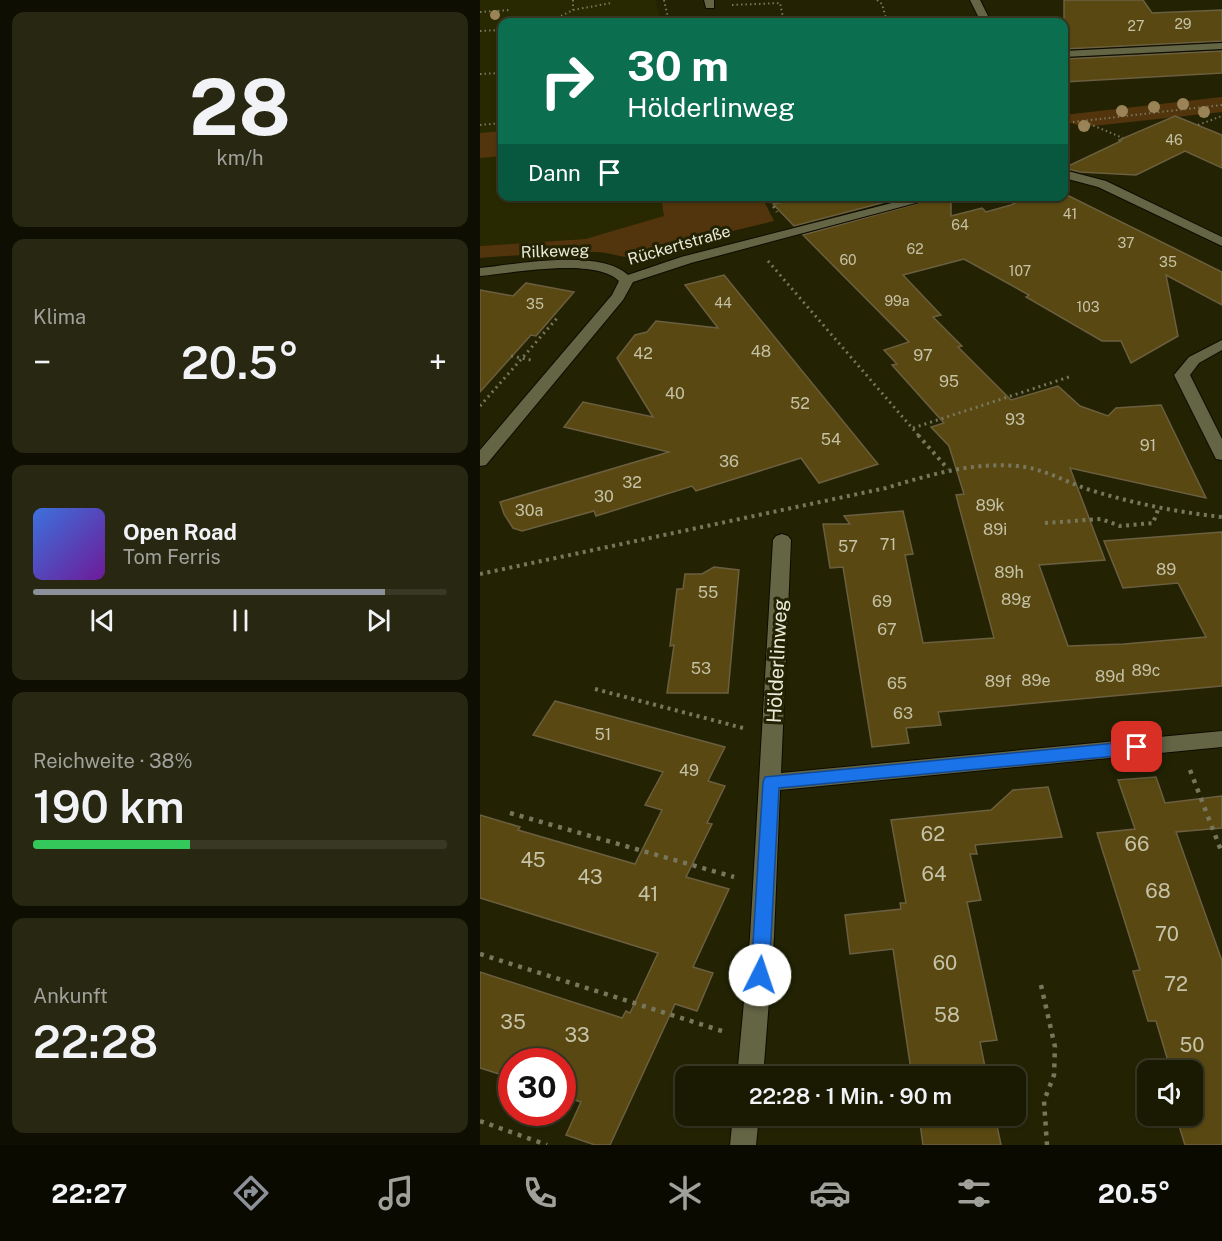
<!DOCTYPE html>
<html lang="de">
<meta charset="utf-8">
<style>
:root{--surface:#1a1a03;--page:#272712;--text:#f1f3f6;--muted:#9fa19a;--line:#383825;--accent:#8c9099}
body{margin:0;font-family:"Public Sans",sans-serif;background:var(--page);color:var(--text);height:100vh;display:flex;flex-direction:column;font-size:22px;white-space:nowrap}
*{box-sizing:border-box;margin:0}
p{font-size:20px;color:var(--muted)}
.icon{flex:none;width:33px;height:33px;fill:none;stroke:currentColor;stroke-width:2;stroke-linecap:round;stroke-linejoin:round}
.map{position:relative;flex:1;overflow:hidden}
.side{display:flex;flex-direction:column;gap:12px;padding:12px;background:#0e0e02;width:480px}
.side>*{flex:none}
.hud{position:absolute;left:18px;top:18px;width:570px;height:183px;border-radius:12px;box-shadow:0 2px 4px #0004,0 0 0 2px var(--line);background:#0b6e4f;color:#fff;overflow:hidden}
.buttons{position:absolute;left:657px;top:1060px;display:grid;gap:12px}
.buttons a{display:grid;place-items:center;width:66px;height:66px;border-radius:12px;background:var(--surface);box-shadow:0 2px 4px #0004,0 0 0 2px var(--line);font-size:30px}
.speed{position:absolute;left:18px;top:1048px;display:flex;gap:12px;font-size:30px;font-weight:700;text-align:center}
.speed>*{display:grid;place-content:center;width:78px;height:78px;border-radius:50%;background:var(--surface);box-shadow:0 2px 4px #0004,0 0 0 2px var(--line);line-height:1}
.speed .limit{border:9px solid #d22;background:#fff;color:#111}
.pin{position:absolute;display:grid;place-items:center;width:51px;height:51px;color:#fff;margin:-26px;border-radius:12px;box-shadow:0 3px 9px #0006}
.me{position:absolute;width:66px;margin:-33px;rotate:4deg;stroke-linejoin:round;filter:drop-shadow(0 0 4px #0008)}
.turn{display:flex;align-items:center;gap:21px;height:126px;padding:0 30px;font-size:27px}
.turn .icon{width:78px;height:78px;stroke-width:2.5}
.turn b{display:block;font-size:42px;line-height:51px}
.then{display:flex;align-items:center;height:57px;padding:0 30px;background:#0003;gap:12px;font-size:22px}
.big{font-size:45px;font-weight:600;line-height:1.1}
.side .card{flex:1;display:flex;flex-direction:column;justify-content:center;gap:9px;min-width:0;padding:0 21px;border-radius:12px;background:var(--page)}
.side .dial{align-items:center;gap:0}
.dial b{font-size:78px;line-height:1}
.song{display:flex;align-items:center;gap:18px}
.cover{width:72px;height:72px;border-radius:9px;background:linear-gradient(135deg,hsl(220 70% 55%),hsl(280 70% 35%))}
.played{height:6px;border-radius:3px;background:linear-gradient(90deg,var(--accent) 85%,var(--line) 85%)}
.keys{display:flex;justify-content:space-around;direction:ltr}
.heat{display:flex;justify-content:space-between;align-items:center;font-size:33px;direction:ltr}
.charge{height:9px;border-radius:4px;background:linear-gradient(90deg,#34c759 38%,var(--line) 0)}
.trip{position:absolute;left:195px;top:1066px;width:351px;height:60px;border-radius:12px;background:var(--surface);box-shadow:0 2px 4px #0004,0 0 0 2px var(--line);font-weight:600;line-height:60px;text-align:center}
.tab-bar{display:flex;height:96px;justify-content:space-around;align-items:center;background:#0a0a01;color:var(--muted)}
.tab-bar .icon{width:42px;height:42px}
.tab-bar .on{color:var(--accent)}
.tab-bar b{font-size:27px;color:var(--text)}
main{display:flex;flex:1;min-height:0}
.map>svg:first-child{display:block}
.built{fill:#292901}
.green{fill:#52350c}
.building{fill:#594811;stroke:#6b5f40;stroke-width:1.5}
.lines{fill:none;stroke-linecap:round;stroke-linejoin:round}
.minor-casing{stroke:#0d0c00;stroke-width:2}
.path-far3{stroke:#77775e;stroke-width:2;stroke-dasharray:1.5 3;stroke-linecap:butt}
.path-far2{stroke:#77775e;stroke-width:3;stroke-dasharray:2 4;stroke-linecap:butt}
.path-far1{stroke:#77775e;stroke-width:4;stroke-dasharray:3 4.5;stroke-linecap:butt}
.path{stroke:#77775e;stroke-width:4.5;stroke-dasharray:4 6;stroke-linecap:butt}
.minor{fill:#646545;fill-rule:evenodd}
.tree{fill:#9b8358}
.route{fill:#1a73e8;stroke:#114b97;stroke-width:1.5}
.labels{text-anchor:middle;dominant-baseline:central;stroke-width:6;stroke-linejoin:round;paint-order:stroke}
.far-number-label{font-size:14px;fill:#c5c2a6}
.far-street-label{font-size:16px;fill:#e9ead8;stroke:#232304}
.number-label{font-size:16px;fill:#c5c2a6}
.street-label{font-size:20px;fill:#e9ead8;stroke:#232304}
.near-number-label{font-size:20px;fill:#c5c2a6}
</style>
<main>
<section class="side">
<div class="card dial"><b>28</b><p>km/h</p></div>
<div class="card"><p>Klima</p>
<div class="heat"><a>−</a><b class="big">20.5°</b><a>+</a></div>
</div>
<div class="card">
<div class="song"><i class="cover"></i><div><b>Open Road</b><p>Tom Ferris</p></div></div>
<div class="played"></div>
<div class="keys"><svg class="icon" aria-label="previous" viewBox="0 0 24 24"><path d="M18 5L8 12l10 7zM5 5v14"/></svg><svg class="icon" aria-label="pause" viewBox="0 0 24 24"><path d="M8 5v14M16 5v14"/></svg><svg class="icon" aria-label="next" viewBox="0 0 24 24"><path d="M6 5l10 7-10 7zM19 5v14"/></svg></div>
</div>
<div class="card"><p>Reichweite · 38%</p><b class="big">190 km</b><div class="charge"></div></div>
<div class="card"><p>Ankunft</p><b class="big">22:28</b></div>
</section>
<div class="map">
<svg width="742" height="1145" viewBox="0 0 742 1145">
<rect width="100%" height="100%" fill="#232304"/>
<path class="built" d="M 0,0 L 175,0 L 181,22 L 22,22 L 22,196 L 181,197 L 185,216 L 105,239 L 0,246 Z"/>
<g class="green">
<path d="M 742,97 L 742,112 L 604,127 L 584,121 L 584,115 Z"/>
<path d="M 22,131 L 22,156 L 0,158 L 0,133 Z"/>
<path d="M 181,197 L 282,197 L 294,221 L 240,234 L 234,240 L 181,254 L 180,250 L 171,251 L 171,256 C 153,262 135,253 116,252 C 77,252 39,255 0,258 L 0,246 L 105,239 L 184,216 Z"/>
</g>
<g class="building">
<path d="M 584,0 L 663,0 L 672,13 L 742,10 L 742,41 L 584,49 Z"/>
<path d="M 742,51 L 742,73 L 584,82 L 584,59 Z"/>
<path d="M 695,116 L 742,135 L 742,168 L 705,151 L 656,175 L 600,172 L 584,168 L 641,141 L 639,140 Z"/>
<path d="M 340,196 L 428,196 L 314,226 L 293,204 Z"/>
<path d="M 464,196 L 471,196 L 471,216 L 502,208 L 506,212 L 531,205 L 550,196 L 589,196 L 742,272 L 742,305 L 686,275 L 698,336 L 651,363 L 641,341 L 622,341 L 546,297 L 549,295 L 484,259 L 423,275 L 461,315 L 453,317 L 482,346 L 478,347 L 531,400 L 578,386 L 600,406 L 628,416 L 636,408 L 681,405 L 726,498 L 590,468 L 625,560 L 559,565 L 588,646 L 644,644 L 726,637 L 698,583 L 643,588 L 624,541 L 742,532 L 742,686 L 458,712 L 461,725 L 426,728 L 429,743 L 392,747 L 363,567 L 350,568 L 343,524 L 370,524 L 364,516 L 423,511 L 433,554 L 425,555 L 443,643 L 514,638 L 476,495 L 484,494 L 469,446 L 451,427 L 464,423 L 412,365 L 417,364 L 404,350 L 429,342 L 323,235 Z"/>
<path d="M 244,275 L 398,464 L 339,483 L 321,458 L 216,491 L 212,486 L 116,516 L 114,511 L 42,531 L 33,528 L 24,514 L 20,502 L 189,452 L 84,427 L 103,402 L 173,417 L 137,358 L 155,335 L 167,332 L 176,321 L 238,328 L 205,285 Z"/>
<path d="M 46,283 L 94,292 L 56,336 L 51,335 L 0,392 L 0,290 L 33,296 Z"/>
<path d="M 234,567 L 259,570 L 248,693 L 187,693 L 194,645 L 190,646 L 197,589 L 203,589 L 205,574 L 222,574 Z"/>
<path d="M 75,701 L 245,747 L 228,781 L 245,786 L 227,823 L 232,824 L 206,877 L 249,889 L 213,967 L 233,973 L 217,1011 L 195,1004 L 130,1145 L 115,1145 L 86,1135 L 101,1102 L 82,1096 L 82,1062 L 32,1062 L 32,1078 L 0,1068 L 0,972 L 142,1018 L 146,1011 L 150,1013 L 178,953 L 0,898 L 0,815 L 40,827 L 38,830 L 155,864 L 182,810 L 165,805 L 183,772 L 53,735 Z"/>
<path d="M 676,777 L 685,803 L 742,796 L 742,828 L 696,832 L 742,961 L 742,1145 L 705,1145 L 696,1116 L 712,1116 L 712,1071 L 691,1071 L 676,1021 L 668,1021 L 653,971 L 660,970 L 617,833 L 655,829 L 638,780 Z"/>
<path d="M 568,787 L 582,837 L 495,845 L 497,854 L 490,854 L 501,900 L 487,902 L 517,1040 L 500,1042 L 507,1077 L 432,1077 L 413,949 L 370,954 L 365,915 L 421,909 L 420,903 L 426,903 L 411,820 L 511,810 L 533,790 Z"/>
<path d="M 439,1116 L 515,1116 L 521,1145 L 443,1145 Z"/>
</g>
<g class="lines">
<g class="minor-casing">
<g id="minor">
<path d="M 224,0 L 234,0 L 234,8 L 226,8 Z"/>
<path d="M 490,0 L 500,0 L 511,22 L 501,22 Z"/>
<path d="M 742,43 L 742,49 L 584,57 L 584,51 Z"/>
<path d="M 584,170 L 626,181 L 742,237 L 742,246 L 618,187 L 584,178 Z"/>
<path d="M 439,196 L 462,196 L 211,263 L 153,282 L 143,300 L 6,465 L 0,466 L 0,450 L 132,295 L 139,281 C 114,257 33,273 0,276 L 0,268 C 36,264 120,248 148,275 L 201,257 Z"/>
<path d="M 742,340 L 742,350 L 719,363 L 710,375 L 742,439 L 742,460 L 736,459 L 694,375 L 709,357 Z"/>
<path d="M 302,534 L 308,536 L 311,540 L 301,773 L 742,731 L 742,747 L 300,790 L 294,937 L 283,1077 L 257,1077 L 270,937 L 293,540 L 296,536 Z"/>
<path d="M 253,1116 L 279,1116 L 276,1145 L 250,1145 Z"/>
</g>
</g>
<g class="path-far3">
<path d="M 93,0 L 93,10"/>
<path d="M 184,0 L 189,22"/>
<path d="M 397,0 L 402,4 L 407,22"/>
<path d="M 252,5 L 300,3 L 304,22"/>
<path d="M 0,12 L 30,10"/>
<path d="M 69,22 L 93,10 L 131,3"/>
<path d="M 121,22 L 188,18"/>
<path d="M 0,31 L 22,30"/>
<path d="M 0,74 L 22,73"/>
<path d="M 605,122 L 643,138"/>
<path d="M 584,123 L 742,105"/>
<path d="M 0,125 L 22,123"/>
<path d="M 718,125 L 742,116"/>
</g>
<g class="path-far2">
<path d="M 287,196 L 297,212"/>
<path d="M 288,261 L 439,436"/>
<path d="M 31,356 L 51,360"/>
<path d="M 0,406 L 79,316"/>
<path d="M 433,428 L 592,376"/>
</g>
<g class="path-far1">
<path d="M 438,435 L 468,469"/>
<path d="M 565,523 L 621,519 L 640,526 L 673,523 L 679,507"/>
<path d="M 0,574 L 406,488 C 449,475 492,462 537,466 C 562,468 584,481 607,489 C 651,503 696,512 742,517"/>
<path d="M 115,689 L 263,728"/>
</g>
<g class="path">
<path d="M 710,770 L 742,853"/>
<path d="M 30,813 L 254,877"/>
<path d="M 0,954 L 242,1031"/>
<path d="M 561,985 L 575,1047 L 574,1075 L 564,1101 L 567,1145"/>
<path d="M 0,1121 L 67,1145"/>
</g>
<use href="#minor" class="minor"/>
</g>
<g class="tree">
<circle cx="15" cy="15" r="5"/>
<circle cx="703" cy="104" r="6"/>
<circle cx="674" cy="107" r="6"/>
<circle cx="642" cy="111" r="6"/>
<circle cx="724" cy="112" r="6"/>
<circle cx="604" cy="126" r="6"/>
</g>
<path class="route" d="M 657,741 L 663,743 L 665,747 L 663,752 L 657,754 L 299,788 L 289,975 L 286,981 L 280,984 L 273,981 L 271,975 L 283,782 L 285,777 Z"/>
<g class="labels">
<g class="far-number-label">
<text x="703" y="24">29</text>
<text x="656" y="26">27</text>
<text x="694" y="140">46</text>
<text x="590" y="214">41</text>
<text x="480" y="225">64</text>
<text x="646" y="243">37</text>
<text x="435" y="249">62</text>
<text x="368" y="260">60</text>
<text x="688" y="262">35</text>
<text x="540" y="271">107</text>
<text x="417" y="301">99a</text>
<text x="243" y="303">44</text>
<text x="55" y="304">35</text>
<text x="608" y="307">103</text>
</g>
<g class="far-street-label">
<text transform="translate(199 245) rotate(-16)">Rückertstraße</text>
<text transform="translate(75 251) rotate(-2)">Rilkeweg</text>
</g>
<g class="number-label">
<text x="281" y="351">48</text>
<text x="163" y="353">42</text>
<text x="443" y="355">97</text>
<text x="469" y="381">95</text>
<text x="195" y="393">40</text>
<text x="320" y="403">52</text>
<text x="535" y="419">93</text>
<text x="351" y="439">54</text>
<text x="668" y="445">91</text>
<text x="249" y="461">36</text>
<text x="152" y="482">32</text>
<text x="124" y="496">30</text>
<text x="510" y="505">89k</text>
<text x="49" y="510">30a</text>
<text x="515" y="529">89i</text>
<text x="408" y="544">71</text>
<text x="368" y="546">57</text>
<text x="686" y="569">89</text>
<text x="529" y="572">89h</text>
<text x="228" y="592">55</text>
<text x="536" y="599">89g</text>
<text x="402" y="601">69</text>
<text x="407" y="629">67</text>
<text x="221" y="668">53</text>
<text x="666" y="670">89c</text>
<text x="630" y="676">89d</text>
<text x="556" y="680">89e</text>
<text x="518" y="681">89f</text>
<text x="417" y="683">65</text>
<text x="423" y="713">63</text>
<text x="123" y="734">51</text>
<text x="209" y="770">49</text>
</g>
<g class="street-label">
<text transform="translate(297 661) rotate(-87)">Hölderlinweg</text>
</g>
<g class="near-number-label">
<text x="453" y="834">62</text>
<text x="657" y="844">66</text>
<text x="53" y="860">45</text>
<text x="454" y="874">64</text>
<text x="110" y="877">43</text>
<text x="678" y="891">68</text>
<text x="168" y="894">41</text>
<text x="687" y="934">70</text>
<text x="465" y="963">60</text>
<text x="696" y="984">72</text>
<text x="467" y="1015">58</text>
<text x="33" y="1022">35</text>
<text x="97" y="1035">33</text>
<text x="712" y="1045">50</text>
</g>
</g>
</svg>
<div class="buttons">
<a><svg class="icon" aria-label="sound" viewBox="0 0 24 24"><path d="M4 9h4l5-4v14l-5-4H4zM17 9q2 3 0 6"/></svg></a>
</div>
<div class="speed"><div class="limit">30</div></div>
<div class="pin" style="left:657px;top:747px;background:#d93025"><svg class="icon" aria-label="arrive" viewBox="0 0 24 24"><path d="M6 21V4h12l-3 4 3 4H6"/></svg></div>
<svg class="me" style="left:280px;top:975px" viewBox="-20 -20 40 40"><circle r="19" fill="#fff"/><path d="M0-13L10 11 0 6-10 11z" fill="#1a73e8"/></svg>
<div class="trip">22:28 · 1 Min. · 90 m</div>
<div class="hud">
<div class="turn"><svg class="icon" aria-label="right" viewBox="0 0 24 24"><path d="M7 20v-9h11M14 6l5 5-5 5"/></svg><div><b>30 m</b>Hölderlinweg</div></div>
<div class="then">Dann<svg class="icon" aria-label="arrive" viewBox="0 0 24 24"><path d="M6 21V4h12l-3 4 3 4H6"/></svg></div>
</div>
</div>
</main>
<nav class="tab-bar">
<b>22:27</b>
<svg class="icon on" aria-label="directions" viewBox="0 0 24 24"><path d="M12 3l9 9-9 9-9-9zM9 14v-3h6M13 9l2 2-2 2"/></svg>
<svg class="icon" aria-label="music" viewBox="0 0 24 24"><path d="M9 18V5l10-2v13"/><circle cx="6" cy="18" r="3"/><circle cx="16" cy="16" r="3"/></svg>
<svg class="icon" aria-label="phone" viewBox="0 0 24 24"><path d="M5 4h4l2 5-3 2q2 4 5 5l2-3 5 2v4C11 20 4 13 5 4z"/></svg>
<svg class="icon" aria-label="climate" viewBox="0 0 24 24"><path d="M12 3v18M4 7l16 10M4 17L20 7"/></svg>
<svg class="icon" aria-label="car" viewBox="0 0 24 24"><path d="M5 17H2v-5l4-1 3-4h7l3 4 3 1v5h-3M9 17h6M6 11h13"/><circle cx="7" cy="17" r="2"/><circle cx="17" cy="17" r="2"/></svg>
<svg class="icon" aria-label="filters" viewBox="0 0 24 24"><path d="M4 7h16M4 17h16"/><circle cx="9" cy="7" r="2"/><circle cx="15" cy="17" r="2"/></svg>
<b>20.5°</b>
</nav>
